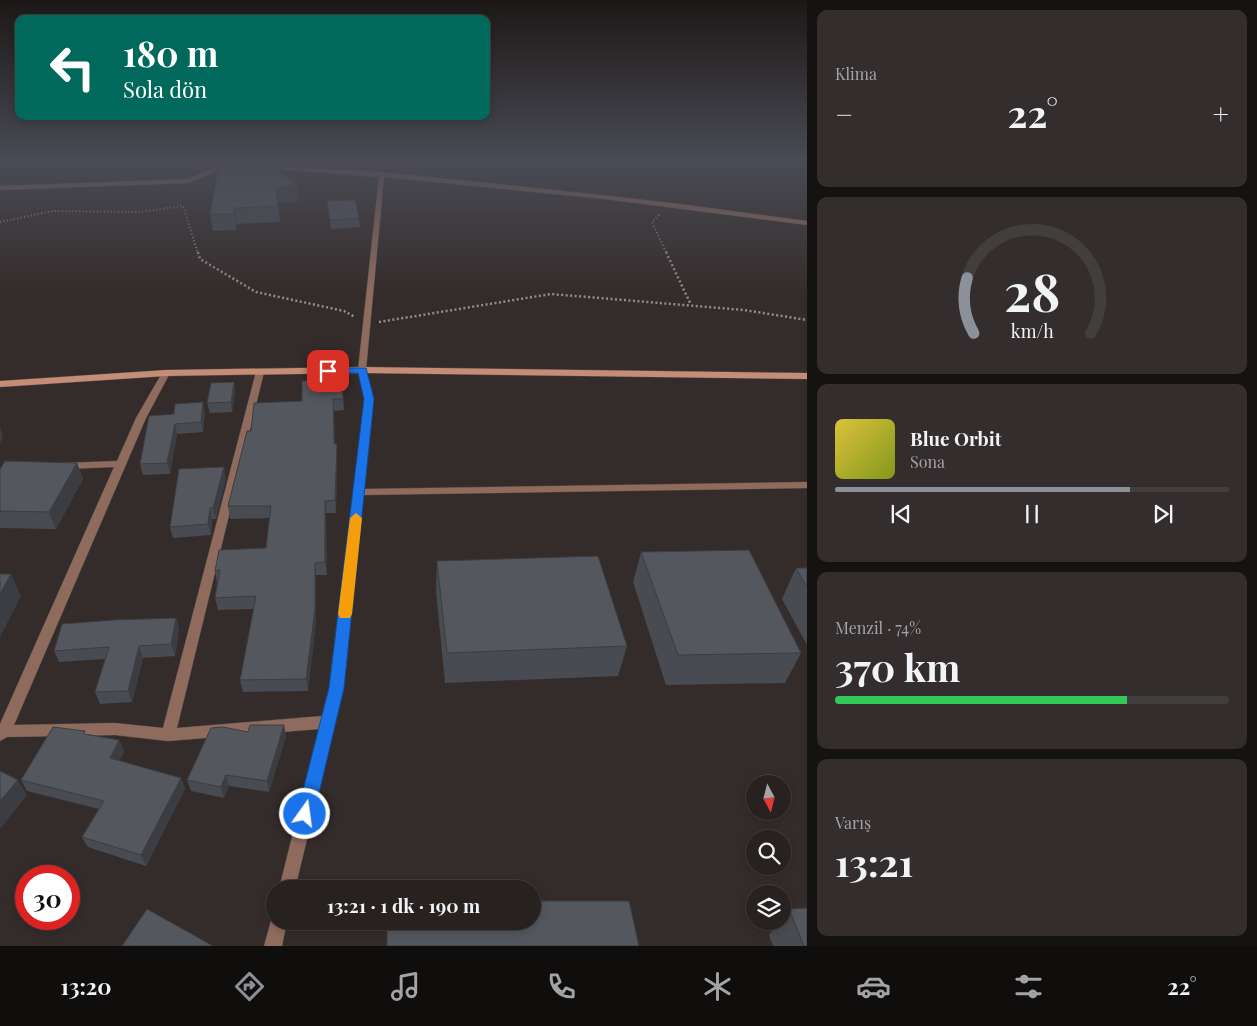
<!DOCTYPE html>
<html lang="tr">
<meta charset="utf-8">
<style>
:root{--surface:#272120;--page:#332e2d;--text:#f1f3f6;--muted:#a4a3a5;--line:#433e3e;--accent:#8c9099}
body{margin:0;font-family:"Playfair Display",serif;background:var(--page);color:var(--text);height:100vh;display:flex;flex-direction:column;font-size:19px;white-space:nowrap}
*{box-sizing:border-box;margin:0}
p{font-size:16px;color:var(--muted)}
.icon{flex:none;width:28px;height:28px;fill:none;stroke:currentColor;stroke-width:2;stroke-linecap:round;stroke-linejoin:round}
.map{position:relative;flex:1;overflow:hidden}
.panel{display:flex;flex-direction:column;gap:10px;padding:10px;background:#151212;width:450px}
.panel>*{flex:none}
.guide{position:absolute;left:15px;top:15px;width:475px;height:105px;border-radius:10px;box-shadow:0 2px 8px #0003,0 0 0 1px var(--line);background:#00695c;color:#fff;overflow:hidden}
.needle{width:32px;rotate:173deg}
.controls{position:absolute;left:746px;top:775px;display:grid;gap:10px}
.controls a{display:grid;place-items:center;width:45px;height:45px;border-radius:50%;background:var(--surface);box-shadow:0 2px 8px #0003,0 0 0 1px var(--line);font-size:25px}
.speed{position:absolute;left:15px;top:865px;display:flex;gap:10px;font-size:25px;font-weight:700;text-align:center}
.speed>*{display:grid;place-content:center;width:65px;height:65px;border-radius:50%;background:var(--surface);box-shadow:0 2px 8px #0003,0 0 0 1px var(--line);line-height:1}
.speed .limit{border:8px solid #d22;background:#fff;color:#111}
.pin{position:absolute;display:grid;place-items:center;width:42px;height:42px;color:#fff;margin:-21px;border-radius:10px;box-shadow:0 2px 8px #0006}
.me{position:absolute;width:55px;margin:-28px;rotate:14deg;stroke-linejoin:round;filter:drop-shadow(0 0 4px #0008)}
.turn{display:flex;align-items:center;gap:18px;height:105px;padding:0 25px;font-size:22px}
.turn .icon{width:65px;height:65px;stroke-width:2.5}
.turn b{display:block;font-size:35px;line-height:42px}
.big{font-size:38px;font-weight:700;line-height:1.1}
.panel .card{flex:1;display:flex;flex-direction:column;justify-content:center;gap:8px;min-width:0;padding:0 18px;border-radius:10px;background:var(--page)}
.panel .dial{align-items:center;gap:0}
.dial svg{height:130px;overflow:visible;fill:none;stroke:var(--line);stroke-width:7;stroke-linecap:round;text-anchor:middle}
.dial text{fill:var(--text);stroke:none}
.song{display:flex;align-items:center;gap:15px}
.cover{width:60px;height:60px;border-radius:8px;background:linear-gradient(135deg,hsl(50 70% 55%),hsl(70 70% 35%))}
.played{height:5px;border-radius:2px;background:linear-gradient(90deg,var(--accent) 75%,var(--line) 75%)}
.keys{display:flex;justify-content:space-around;direction:ltr}
.heat{display:flex;justify-content:space-between;align-items:center;font-size:28px;direction:ltr}
.charge{height:8px;border-radius:4px;background:linear-gradient(90deg,#34c759 74%,var(--line) 0)}
.trip{position:absolute;left:266px;top:880px;width:275px;height:50px;border-radius:25px;background:var(--surface);box-shadow:0 2px 8px #0003,0 0 0 1px var(--line);font-weight:700;line-height:50px;text-align:center}
.menu{display:flex;height:80px;justify-content:space-around;align-items:center;background:#100d0d;color:var(--muted)}
.menu .icon{width:35px;height:35px}
.menu .current{color:var(--accent)}
.menu b{font-size:22px;color:var(--text)}
main{display:flex;flex:1;min-height:0}
.map>svg:first-child{display:block}
.lines{fill:none;stroke-linecap:round;stroke-linejoin:round}
.street-casing{stroke:#514947;stroke-width:1}
.secondary-casing{stroke:#514947;stroke-width:1}
.path-far1{stroke:#938d8b;stroke-width:2;stroke-dasharray:1 2.5;stroke-linecap:butt}
.path{stroke:#938d8b;stroke-width:2.5;stroke-dasharray:2 2.5;stroke-linecap:butt}
.street{fill:#8f6b5d;fill-rule:evenodd}
.secondary{fill:#c68d76;fill-rule:evenodd}
.wall{fill:#484b51}
.shaded-wall{fill:#3b3d42}
.building{fill:#54575e;stroke:#3b3d42}
.route{fill:#1a73e8;stroke:#114b97}
.slow{fill:#f59e0b}
</style>
<main>
<div class="map">
<svg width="807" height="946" viewBox="0 0 807 946">
<rect width="100%" height="100%" fill="#342c2a"/>
<g class="lines">
<g class="street-casing">
<g id="street">
<path d="M 230,162 L 233,164 L 232,165 L 227,166 L 189,183 L 0,190 L 0,186 L 188,179 L 224,163 Z"/>
<path d="M 262,165 L 382,172 L 536,188 L 672,203 L 807,221 L 807,225 L 604,199 L 384,177 L 366,370 L 373,399 L 364,489 L 807,482 L 807,488 L 363,495 L 343,689 L 295,889 L 279,889 L 319,729 L 168,741 L 115,735 L 7,737 L 0,741 L 0,724 L 114,467 L 65,469 L 60,466 L 65,463 L 117,461 L 136,418 L 162,373 L 166,370 L 170,373 L 146,418 L 14,725 L 115,723 L 163,728 L 256,372 L 260,369 L 264,372 L 177,728 L 322,716 L 329,689 L 365,399 L 358,370 L 379,177 L 264,168 L 261,166 Z"/>
<path d="M 275,914 L 275,921 L 287,921 L 282,946 L 264,946 L 271,921 Z"/>
</g>
</g>
<g class="secondary-casing">
<path id="secondary" d="M 362,367 L 807,373 L 807,379 L 362,373 L 166,376 L 0,387 L 0,381 L 166,370 Z"/>
</g>
<g class="path-far1">
<path d="M 659,215 L 652,222 L 667,254"/>
<path d="M 0,222 L 53,211 L 139,212 L 183,206 L 198,254"/>
</g>
<g class="path">
<path d="M 198,252 L 200,259 L 256,292 L 344,311 L 355,317"/>
<path d="M 666,252 L 691,305"/>
<path d="M 379,322 L 551,294 L 744,310 L 807,320"/>
</g>
<use href="#street" class="street"/>
<use href="#secondary" class="secondary"/>
</g>
<g class="wall">
<path d="M 277,170 L 299,201 L 278,203 L 280,222 L 237,224 L 236,230 L 213,231 L 210,214 Z"/>
<path d="M 327,201 L 359,218 L 360,227 L 331,229 Z"/>
<path d="M 342,379 L 344,410 L 334,411 L 335,444 L 337,444 L 337,456 L 336,513 L 326,513 L 327,575 L 316,575 L 316,622 L 308,691 L 243,692 L 240,680 L 254,609 L 218,610 L 215,598 L 217,583 L 215,571 L 266,548 L 269,518 L 230,519 L 228,506 L 251,431 Z"/>
<path d="M 234,382 L 235,392 L 232,412 L 210,413 L 207,403 Z"/>
<path d="M 205,412 L 203,432 L 177,434 L 170,474 L 143,475 L 140,464 L 149,416 Z"/>
<path d="M 77,463 L 83,479 L 56,529 L 0,528 L 0,469 Z"/>
<path d="M 226,478 L 216,519 L 212,519 L 211,535 L 173,538 L 170,527 Z"/>
<path d="M 641,552 L 801,653 L 785,683 L 666,685 L 633,582 Z"/>
<path d="M 437,561 L 627,646 L 618,676 L 445,683 L 436,591 Z"/>
<path d="M 796,568 L 807,568 L 807,645 L 782,599 Z"/>
<path d="M 176,618 L 179,629 L 175,656 L 143,658 L 132,702 L 100,704 L 95,692 L 105,659 L 59,662 L 54,651 Z"/>
<path d="M 248,732 L 286,736 L 269,792 L 229,786 L 224,798 L 191,791 L 187,780 Z"/>
<path d="M 87,734 L 119,740 L 124,751 L 119,761 L 181,778 L 185,789 L 146,866 L 88,847 L 82,837 L 99,809 L 27,791 L 21,780 Z"/>
<path d="M 789,909 L 807,946 L 773,946 L 769,935 L 779,921 L 782,921 L 782,917 Z"/>
</g>
<g class="shaded-wall">
<path d="M 297,185 L 299,201 L 277,203 L 276,187 Z"/>
<path d="M 234,208 L 237,224 L 236,230 L 234,214 Z"/>
<path d="M 234,382 L 235,392 L 232,412 L 231,402 Z"/>
<path d="M 203,402 L 205,412 L 203,432 L 201,422 Z"/>
<path d="M 175,424 L 177,434 L 170,474 L 167,463 Z"/>
<path d="M 0,427 L 3,435 L 0,444 Z"/>
<path d="M 337,444 L 337,456 L 336,513 L 335,500 Z"/>
<path d="M 77,463 L 83,479 L 56,529 L 49,512 Z"/>
<path d="M 224,467 L 226,478 L 216,519 L 213,508 Z"/>
<path d="M 325,501 L 326,513 L 327,575 L 325,562 Z"/>
<path d="M 210,508 L 212,519 L 211,535 L 208,524 Z"/>
<path d="M 315,563 L 316,575 L 316,622 L 308,691 L 306,679 Z"/>
<path d="M 11,574 L 21,596 L 0,637 L 0,594 Z"/>
<path d="M 176,618 L 179,629 L 175,656 L 171,644 Z"/>
<path d="M 139,646 L 143,658 L 132,702 L 128,691 Z"/>
<path d="M 284,725 L 286,736 L 269,792 L 267,781 Z"/>
<path d="M 119,740 L 124,751 L 115,769 L 110,758 Z"/>
<path d="M 226,775 L 229,786 L 224,798 L 221,787 Z"/>
<path d="M 181,778 L 185,789 L 146,866 L 141,855 Z"/>
<path d="M 18,780 L 27,795 L 0,829 L 0,801 Z"/>
</g>
<g class="building">
<path d="M 220,161 L 276,161 L 277,170 L 297,185 L 276,187 L 278,206 L 234,208 L 234,214 L 210,214 Z"/>
<path d="M 355,200 L 359,218 L 330,220 L 327,201 Z"/>
<path d="M 342,379 L 343,399 L 333,399 L 334,444 L 337,444 L 335,500 L 325,501 L 325,562 L 315,563 L 315,609 L 306,679 L 240,680 L 256,596 L 215,598 L 220,570 L 215,571 L 219,550 L 266,548 L 271,506 L 228,506 L 247,431 L 251,431 L 254,403 L 302,401 L 302,381 Z"/>
<path d="M 234,382 L 231,402 L 207,403 L 211,383 Z"/>
<path d="M 203,402 L 201,422 L 175,424 L 167,463 L 140,464 L 149,416 L 174,414 L 175,404 Z"/>
<path d="M 5,461 L 77,463 L 49,512 L 0,511 L 0,469 Z"/>
<path d="M 224,467 L 213,508 L 210,508 L 208,524 L 170,527 L 179,469 Z"/>
<path d="M 749,550 L 801,653 L 678,655 L 641,552 Z"/>
<path d="M 598,556 L 627,646 L 447,653 L 437,561 Z"/>
<path d="M 796,568 L 807,568 L 807,587 Z"/>
<path d="M 0,574 L 11,574 L 0,594 Z"/>
<path d="M 176,618 L 171,644 L 139,646 L 128,691 L 95,692 L 109,647 L 54,651 L 62,624 L 114,620 Z"/>
<path d="M 250,725 L 284,725 L 267,781 L 226,775 L 221,787 L 187,780 L 211,728 L 223,727 L 248,732 Z"/>
<path d="M 53,727 L 85,731 L 84,734 L 119,740 L 110,758 L 181,778 L 141,855 L 82,837 L 104,801 L 21,780 Z"/>
<path d="M 0,771 L 18,780 L 0,801 Z"/>
<path d="M 532,901 L 629,901 L 639,946 L 387,946 L 387,921 L 532,921 Z"/>
<path d="M 807,908 L 807,946 L 804,946 L 789,909 Z"/>
<path d="M 147,909 L 213,946 L 122,946 Z"/>
</g>
<linearGradient id="sky" x2="0" y2="1"><stop stop-color="#1d1817"/><stop offset="0.55" stop-color="#4a4b55"/><stop offset="1" stop-color="#4a4b55" stop-opacity="0"/></linearGradient>
<rect width="807" height="293" fill="url(#sky)"/>
<path class="route" d="M 366,368 L 374,399 L 344,688 L 314,814 L 311,820 L 305,823 L 299,820 L 297,814 L 329,688 L 364,399 L 358,373 L 328,374 L 323,371 L 328,368 Z"/>
<path class="slow" d="M 356,513 L 362,518 L 352,614 L 350,618 L 340,618 L 338,614 L 350,518 Z"/>
</svg>
<div class="controls">
<a><svg class="needle" viewBox="-14 -14 28 28"><path d="M0-13l5 13h-10z" fill="#e53935"/><path d="M0 13l5-13h-10z" fill="#a4a3a5"/></svg></a>
<a><svg class="icon" aria-label="search" viewBox="0 0 24 24"><circle cx="10" cy="10" r="6"/><path d="M15 15l6 6"/></svg></a>
<a><svg class="icon" aria-label="layers" viewBox="0 0 24 24"><path d="M12 4l9 5-9 5-9-5zM3 14l9 5 9-5"/></svg></a>
</div>
<div class="speed"><div class="limit">30</div></div>
<div class="pin" style="left:328px;top:371px;background:#d93025"><svg class="icon" aria-label="arrive" viewBox="0 0 24 24"><path d="M6 21V4h12l-3 4 3 4H6"/></svg></div>
<svg class="me" style="left:305px;top:814px" viewBox="-20 -20 40 40"><circle r="17" fill="#1a73e8" stroke="#fff" stroke-width="3"/><path d="M0-11L8 9 0 5-8 9z" fill="#fff"/></svg>
<div class="trip">13:21 · 1 dk · 190 m</div>
<div class="guide">
<div class="turn"><svg class="icon" aria-label="left" viewBox="0 0 24 24"><path d="M17 20v-9H6M10 6l-5 5 5 5"/></svg><div><b>180 m</b>Sola dön</div></div>
</div>
</div>
<section class="panel">
<div class="card"><p>Klima</p>
<div class="heat"><a>−</a><b class="big">22°</b><a>+</a></div>
</div>
<div class="card dial"><svg viewBox="0 0 100 80">
<path d="M14 69A42 42 0 1 1 86 69"/>
<path d="M14 69A42 42 0 0 1 10 35" stroke="#8c9099"/>
<text x="50" y="56" font-size="32" font-weight="700">28</text>
<text x="50" y="72" font-size="11">km/h</text>
</svg></div>
<div class="card">
<div class="song"><i class="cover"></i><div><b>Blue Orbit</b><p>Sona</p></div></div>
<div class="played"></div>
<div class="keys"><svg class="icon" aria-label="previous" viewBox="0 0 24 24"><path d="M18 5L8 12l10 7zM5 5v14"/></svg><svg class="icon" aria-label="pause" viewBox="0 0 24 24"><path d="M8 5v14M16 5v14"/></svg><svg class="icon" aria-label="next" viewBox="0 0 24 24"><path d="M6 5l10 7-10 7zM19 5v14"/></svg></div>
</div>
<div class="card"><p>Menzil · 74%</p><b class="big">370 km</b><div class="charge"></div></div>
<div class="card"><p>Varış</p><b class="big">13:21</b></div>
</section>
</main>
<nav class="menu">
<b>13:20</b>
<svg class="icon current" aria-label="directions" viewBox="0 0 24 24"><path d="M12 3l9 9-9 9-9-9zM9 14v-3h6M13 9l2 2-2 2"/></svg>
<svg class="icon" aria-label="music" viewBox="0 0 24 24"><path d="M9 18V5l10-2v13"/><circle cx="6" cy="18" r="3"/><circle cx="16" cy="16" r="3"/></svg>
<svg class="icon" aria-label="phone" viewBox="0 0 24 24"><path d="M5 4h4l2 5-3 2q2 4 5 5l2-3 5 2v4C11 20 4 13 5 4z"/></svg>
<svg class="icon" aria-label="climate" viewBox="0 0 24 24"><path d="M12 3v18M4 7l16 10M4 17L20 7"/></svg>
<svg class="icon" aria-label="car" viewBox="0 0 24 24"><path d="M5 17H2v-5l4-1 3-4h7l3 4 3 1v5h-3M9 17h6M6 11h13"/><circle cx="7" cy="17" r="2"/><circle cx="17" cy="17" r="2"/></svg>
<svg class="icon" aria-label="filters" viewBox="0 0 24 24"><path d="M4 7h16M4 17h16"/><circle cx="9" cy="7" r="2"/><circle cx="15" cy="17" r="2"/></svg>
<b>22°</b>
</nav>
